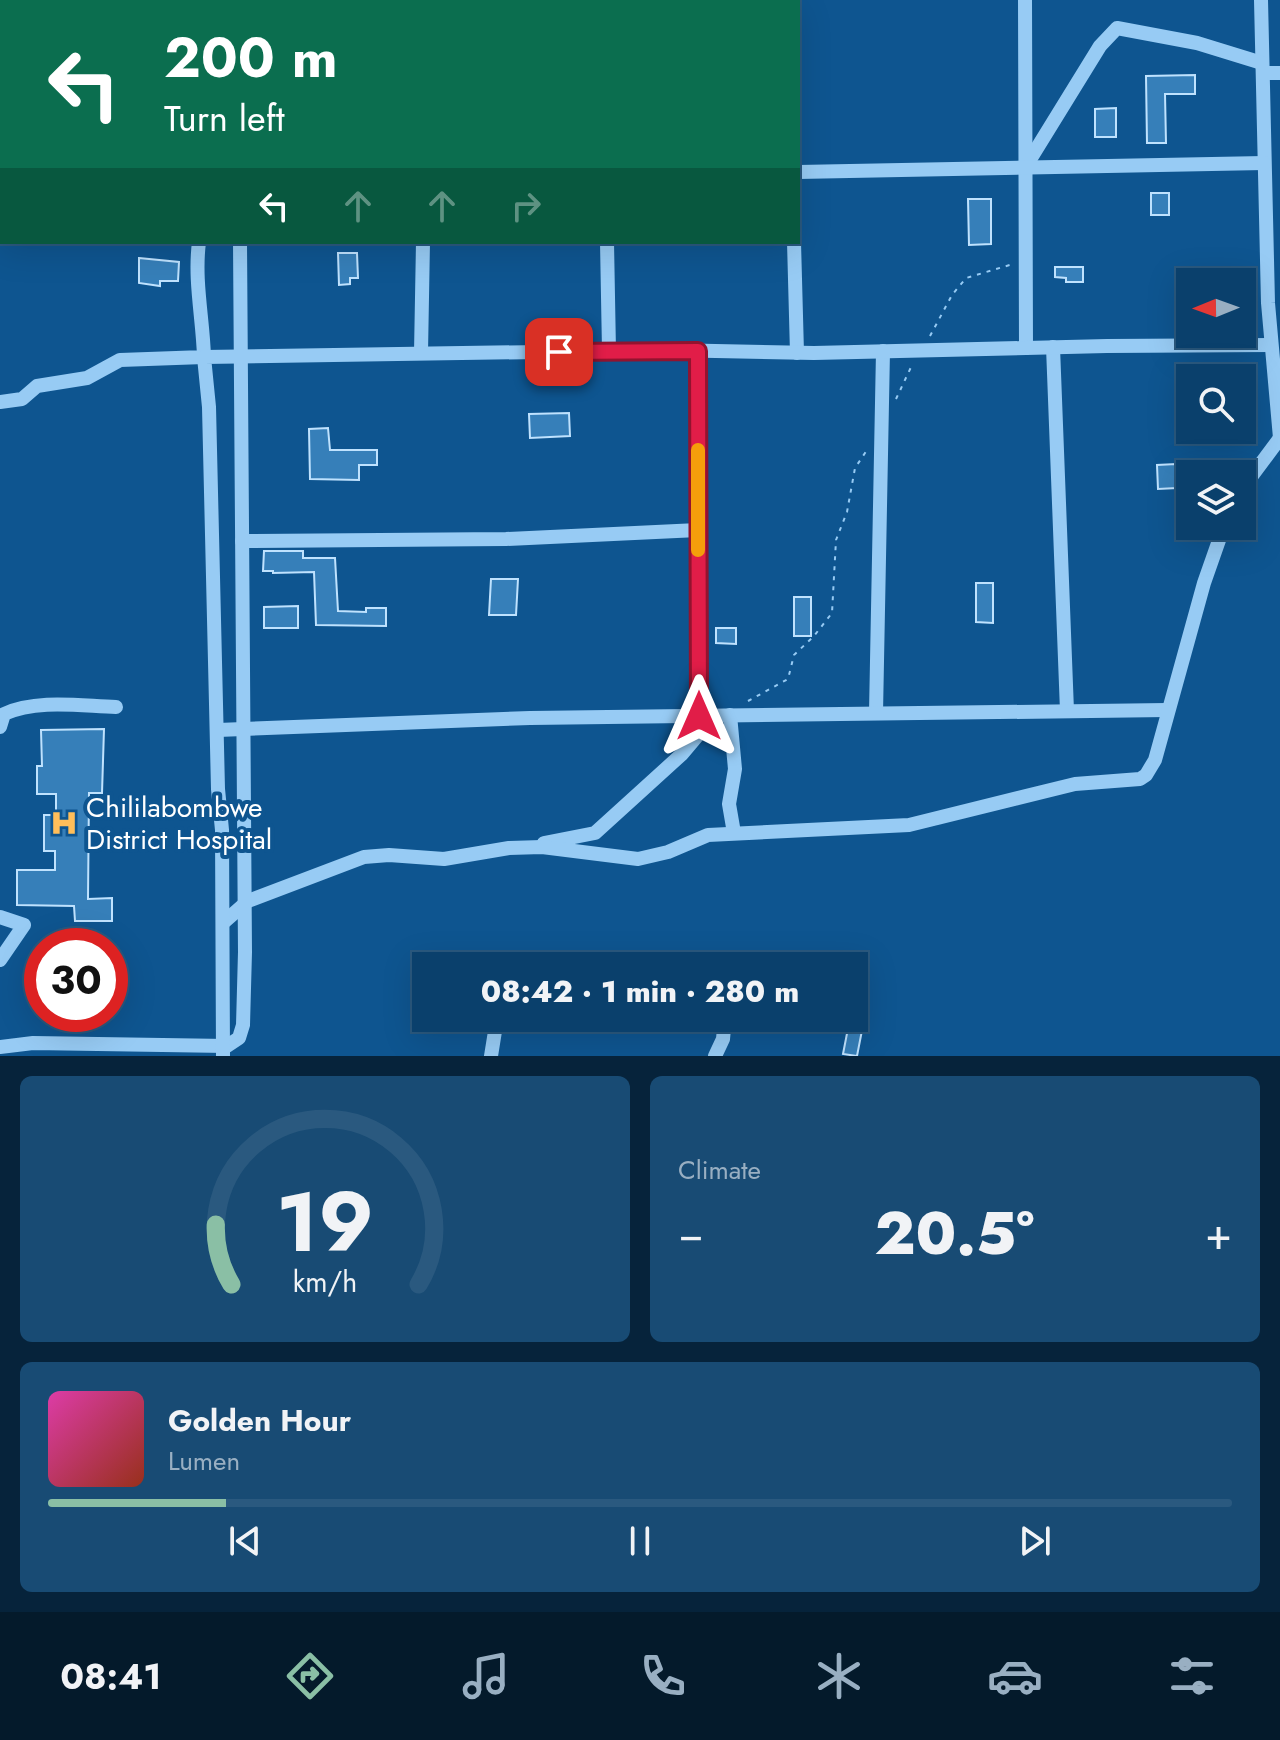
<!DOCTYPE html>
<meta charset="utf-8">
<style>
:root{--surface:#0a406c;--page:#184b74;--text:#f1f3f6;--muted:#99afc2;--line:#2a597f;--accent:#8abfa5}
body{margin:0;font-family:Jost,sans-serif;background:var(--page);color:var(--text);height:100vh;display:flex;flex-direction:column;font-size:30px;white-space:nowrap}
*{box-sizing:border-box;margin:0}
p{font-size:26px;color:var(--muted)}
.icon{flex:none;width:44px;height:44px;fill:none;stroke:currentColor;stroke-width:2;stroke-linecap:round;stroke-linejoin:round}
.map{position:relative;height:1056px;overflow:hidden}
.panel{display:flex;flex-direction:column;gap:20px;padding:20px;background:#06233b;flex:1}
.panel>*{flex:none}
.guide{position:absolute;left:0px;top:0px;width:800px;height:244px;box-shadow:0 8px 32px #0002,0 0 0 2px var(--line);background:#0b6e4f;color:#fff;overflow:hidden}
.needle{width:52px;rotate:269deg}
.fabs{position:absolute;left:1176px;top:268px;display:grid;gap:16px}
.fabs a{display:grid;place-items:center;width:80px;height:80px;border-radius:0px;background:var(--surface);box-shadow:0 8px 32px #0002,0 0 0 2px var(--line);font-size:40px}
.speed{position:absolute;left:24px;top:928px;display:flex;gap:16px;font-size:40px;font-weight:700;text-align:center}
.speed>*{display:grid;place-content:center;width:104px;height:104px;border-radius:50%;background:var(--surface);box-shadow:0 8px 32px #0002,0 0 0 2px var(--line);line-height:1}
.speed .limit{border:12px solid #d22;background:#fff;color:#111}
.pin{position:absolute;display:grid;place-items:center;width:68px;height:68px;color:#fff;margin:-34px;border-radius:16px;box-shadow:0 4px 12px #0006}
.me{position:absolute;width:88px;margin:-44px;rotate:0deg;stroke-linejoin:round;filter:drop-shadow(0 0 6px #0008)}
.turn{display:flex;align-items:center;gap:28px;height:168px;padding:0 32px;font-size:36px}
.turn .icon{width:104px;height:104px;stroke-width:2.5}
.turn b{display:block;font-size:56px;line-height:68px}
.lanes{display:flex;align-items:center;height:76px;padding:0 32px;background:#0003;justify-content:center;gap:40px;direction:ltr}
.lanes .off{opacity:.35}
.big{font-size:60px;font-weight:800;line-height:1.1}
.panel .widget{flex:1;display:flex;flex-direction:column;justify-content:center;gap:12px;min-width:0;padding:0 28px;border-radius:12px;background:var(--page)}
.panel .dial{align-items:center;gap:0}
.dial svg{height:208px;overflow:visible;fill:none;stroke:var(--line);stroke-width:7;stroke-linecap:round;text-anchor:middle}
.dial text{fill:var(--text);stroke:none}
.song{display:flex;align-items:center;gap:24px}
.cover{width:96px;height:96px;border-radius:12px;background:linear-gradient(135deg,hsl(320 70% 55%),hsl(10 70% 35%))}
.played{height:8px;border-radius:4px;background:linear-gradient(90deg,var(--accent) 15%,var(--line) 15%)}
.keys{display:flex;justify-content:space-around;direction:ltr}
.heat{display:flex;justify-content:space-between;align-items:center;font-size:44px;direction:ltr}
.panel .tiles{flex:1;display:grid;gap:20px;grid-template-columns:1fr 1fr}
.widget:last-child{grid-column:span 2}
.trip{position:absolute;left:412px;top:952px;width:456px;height:80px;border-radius:0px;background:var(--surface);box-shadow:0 8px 32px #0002,0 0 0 2px var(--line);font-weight:800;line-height:80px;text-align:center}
.tab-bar{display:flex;height:128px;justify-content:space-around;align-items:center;background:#041a2b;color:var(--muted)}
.tab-bar .icon{width:56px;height:56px}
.tab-bar .on{color:var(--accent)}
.tab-bar b{font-size:36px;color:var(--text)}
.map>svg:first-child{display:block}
.building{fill:#367fb9;stroke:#bfe2fe;stroke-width:2}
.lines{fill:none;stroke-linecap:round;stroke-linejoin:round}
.path{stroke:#97cbf4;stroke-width:2;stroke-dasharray:4 6;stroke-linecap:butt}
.minor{stroke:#97cbf4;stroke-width:14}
.route-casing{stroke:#92132f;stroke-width:20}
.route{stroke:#e11d48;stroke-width:14}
.slow{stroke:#f59e0b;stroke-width:14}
.labels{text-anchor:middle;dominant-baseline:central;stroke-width:8;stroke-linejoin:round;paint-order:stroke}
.poi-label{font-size:28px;fill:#fff;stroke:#0e5590;text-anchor:start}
</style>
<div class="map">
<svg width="1280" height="1056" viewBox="0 0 1280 1056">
<rect width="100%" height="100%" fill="#0e5590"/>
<g class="building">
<path d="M 1195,75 L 1195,94 L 1165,94 L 1166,143 L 1147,143 L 1146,76 Z"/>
<path d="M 1116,108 L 1116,137 L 1095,137 L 1095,109 Z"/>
<rect x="1151" y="193" width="18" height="22"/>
<path d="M 968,199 L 991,199 L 991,244 L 969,245 Z"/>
<path d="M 338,253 L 357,253 L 358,278 L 350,278 L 350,284 L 339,285 Z"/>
<path d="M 139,258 L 179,262 L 178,281 L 160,281 L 160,286 L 139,283 Z"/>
<path d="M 1055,267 L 1083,267 L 1083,282 L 1066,282 L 1066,278 L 1055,277 Z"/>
<path d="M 569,413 L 570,436 L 530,438 L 529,414 Z"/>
<path d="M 328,428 L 330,450 L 377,450 L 377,465 L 359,465 L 359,480 L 310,479 L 309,429 Z"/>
<path d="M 1176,464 L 1177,488 L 1158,489 L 1157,465 Z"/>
<path d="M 264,551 L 303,551 L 303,558 L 335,558 L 338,611 L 366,612 L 366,608 L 386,608 L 386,626 L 316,625 L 314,572 L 273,573 L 273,571 L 263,571 Z"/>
<path d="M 491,579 L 518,579 L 516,615 L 489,615 Z"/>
<path d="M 976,583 L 993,583 L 993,623 L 976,622 Z"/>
<rect x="794" y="597" width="17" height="39"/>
<path d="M 298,606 L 298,628 L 264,628 L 264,607 Z"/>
<path d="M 716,628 L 736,628 L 736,644 L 716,643 Z"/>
<path d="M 104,729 L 102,793 L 89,793 L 88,899 L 112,898 L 112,921 L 75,921 L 74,906 L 17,905 L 17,870 L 55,870 L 55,851 L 44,851 L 44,815 L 56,815 L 56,794 L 37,794 L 37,766 L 42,766 L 41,730 Z"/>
<path d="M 850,1018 L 864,1020 L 857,1056 L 843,1054 Z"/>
</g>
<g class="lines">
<g class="path">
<path d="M 930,336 L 952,295 L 966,278 L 1013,264"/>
<path d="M 896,399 L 912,365"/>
<path d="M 748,701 L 788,679 L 794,655 L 814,636 L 832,613 L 836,540 L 847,512 L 855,468 L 867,450"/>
</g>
<g class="minor">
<path d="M 239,0 L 239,2"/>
<path d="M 425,0 L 425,2"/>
<path d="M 603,0 L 603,2"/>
<path d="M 789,0 L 789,2"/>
<path d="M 1025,0 L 1026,348"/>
<path d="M 1261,0 L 1268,303 L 1280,438"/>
<path d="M 2,2 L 2,0"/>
<path d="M 175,2 L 175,0"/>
<path d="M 202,2 L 202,0"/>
<path d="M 1263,73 L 1280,73"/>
<path d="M 0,155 L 2,157"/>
<path d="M 1026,166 L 1100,46 L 1117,28 L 1197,43 L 1262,63"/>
<path d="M 798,172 L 1264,163"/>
<path d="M 607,242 L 609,351"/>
<path d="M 794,242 L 797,353"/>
<path d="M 1053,347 L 1067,711"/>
<path d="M 698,351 L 699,716"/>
<path d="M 421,353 L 423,242"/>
<path d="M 0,402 L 22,399 L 37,386 L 87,378 L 120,360 L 204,357 C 203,319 194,281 199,242"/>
<path d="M 1242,489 L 1280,438"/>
<path d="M 242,541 L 506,539 L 698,530"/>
<path d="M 876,713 L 883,351"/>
<path d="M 730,715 L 735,769 L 729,804 L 734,833"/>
<path d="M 0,727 L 4,714 C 37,699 80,706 116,707"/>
<path d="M 218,730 L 530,718 L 1167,710"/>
<path d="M 544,843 L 595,833 L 682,754 L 714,716"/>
<path d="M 0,917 L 24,925 L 0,960"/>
<path d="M 224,922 L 248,901 L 364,857 L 389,855 L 444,859 L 509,848 L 542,847 L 638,859 L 668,852 L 708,835 L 909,825 L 1075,784 L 1140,779 L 1146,775 L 1155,760 L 1204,583 L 1224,526"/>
<path d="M 0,1047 L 33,1043 L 227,1046 L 239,1038 L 243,1025 L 245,952 L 240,242"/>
<path d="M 223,1056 L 222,830 L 218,789 L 209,407 L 204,357 L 667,350 L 814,353 L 1107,346 L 1271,345"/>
<path d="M 491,1056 L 496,1025"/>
<path d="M 715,1056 L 723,1039 L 725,1018"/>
</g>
</g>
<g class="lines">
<g class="route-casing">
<path id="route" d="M 559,352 L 698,351 L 699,716"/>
</g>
<use href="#route" class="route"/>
<path class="slow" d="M 698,450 L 698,550"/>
</g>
<defs>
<g id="hospital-bare" transform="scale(2.16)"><path d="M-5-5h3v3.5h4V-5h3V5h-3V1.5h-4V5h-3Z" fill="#ffbe5a" stroke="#0e5590" stroke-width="2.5" paint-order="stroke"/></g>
</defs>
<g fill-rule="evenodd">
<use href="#hospital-bare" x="64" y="823"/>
</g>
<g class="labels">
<g class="poi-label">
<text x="86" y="807">Chililabombwe<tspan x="86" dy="32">District Hospital</tspan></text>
</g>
</g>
</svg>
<div class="fabs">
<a><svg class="needle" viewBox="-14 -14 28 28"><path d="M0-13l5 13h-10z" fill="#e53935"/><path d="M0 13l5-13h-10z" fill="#99afc2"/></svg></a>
<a><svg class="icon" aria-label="search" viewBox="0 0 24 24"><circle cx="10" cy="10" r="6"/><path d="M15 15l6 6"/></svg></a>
<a><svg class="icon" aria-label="layers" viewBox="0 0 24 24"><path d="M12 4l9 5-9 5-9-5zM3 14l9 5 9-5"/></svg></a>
</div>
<div class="speed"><div class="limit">30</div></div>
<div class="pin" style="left:559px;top:352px;background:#d93025"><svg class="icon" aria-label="arrive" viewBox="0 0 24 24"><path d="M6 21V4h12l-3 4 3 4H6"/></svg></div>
<svg class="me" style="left:699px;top:716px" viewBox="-20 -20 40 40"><path d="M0-17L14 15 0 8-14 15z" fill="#e11d48" stroke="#fff" stroke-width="4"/></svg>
<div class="trip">08:42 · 1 min · 280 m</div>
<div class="guide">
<div class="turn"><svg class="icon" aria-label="left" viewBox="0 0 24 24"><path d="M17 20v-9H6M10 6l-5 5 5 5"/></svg><div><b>200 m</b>Turn left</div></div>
<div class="lanes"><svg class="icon" aria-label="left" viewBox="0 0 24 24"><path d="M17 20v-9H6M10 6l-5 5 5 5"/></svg><svg class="icon off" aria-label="ahead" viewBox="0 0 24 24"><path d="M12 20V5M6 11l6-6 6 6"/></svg><svg class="icon off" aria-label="ahead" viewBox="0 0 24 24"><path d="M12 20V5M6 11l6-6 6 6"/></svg><svg class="icon off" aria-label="right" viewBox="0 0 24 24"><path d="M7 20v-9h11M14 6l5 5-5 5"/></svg></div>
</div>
</div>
<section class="panel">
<div class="tiles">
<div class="widget dial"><svg viewBox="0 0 100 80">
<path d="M14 69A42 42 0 1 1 86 69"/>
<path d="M14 69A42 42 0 0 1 8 46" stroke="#8abfa5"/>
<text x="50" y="56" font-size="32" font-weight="700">19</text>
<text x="50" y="72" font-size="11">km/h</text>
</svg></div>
<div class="widget"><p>Climate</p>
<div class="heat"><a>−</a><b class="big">20.5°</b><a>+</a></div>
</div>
<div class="widget">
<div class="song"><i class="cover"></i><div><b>Golden Hour</b><p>Lumen</p></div></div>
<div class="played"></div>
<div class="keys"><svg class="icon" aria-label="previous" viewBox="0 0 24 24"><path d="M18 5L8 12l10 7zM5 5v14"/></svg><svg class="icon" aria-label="pause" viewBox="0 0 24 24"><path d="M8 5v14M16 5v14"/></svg><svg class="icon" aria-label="next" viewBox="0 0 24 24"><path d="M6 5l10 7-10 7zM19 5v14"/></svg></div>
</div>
</div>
</section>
<nav class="tab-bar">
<b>08:41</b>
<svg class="icon on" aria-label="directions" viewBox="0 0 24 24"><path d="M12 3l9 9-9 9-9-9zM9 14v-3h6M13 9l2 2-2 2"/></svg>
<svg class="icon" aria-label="music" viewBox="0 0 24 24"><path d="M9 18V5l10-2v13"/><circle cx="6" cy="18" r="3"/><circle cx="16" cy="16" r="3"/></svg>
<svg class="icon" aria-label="phone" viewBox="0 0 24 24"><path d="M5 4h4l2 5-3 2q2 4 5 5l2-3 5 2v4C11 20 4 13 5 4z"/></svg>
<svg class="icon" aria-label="climate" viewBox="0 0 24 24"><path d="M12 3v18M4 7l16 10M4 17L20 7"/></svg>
<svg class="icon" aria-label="car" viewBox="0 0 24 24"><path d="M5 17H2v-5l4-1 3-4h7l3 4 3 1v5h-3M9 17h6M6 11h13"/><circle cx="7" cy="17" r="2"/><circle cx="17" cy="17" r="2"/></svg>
<svg class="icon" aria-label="filters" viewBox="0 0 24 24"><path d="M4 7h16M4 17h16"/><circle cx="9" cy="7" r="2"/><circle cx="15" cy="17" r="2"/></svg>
</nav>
